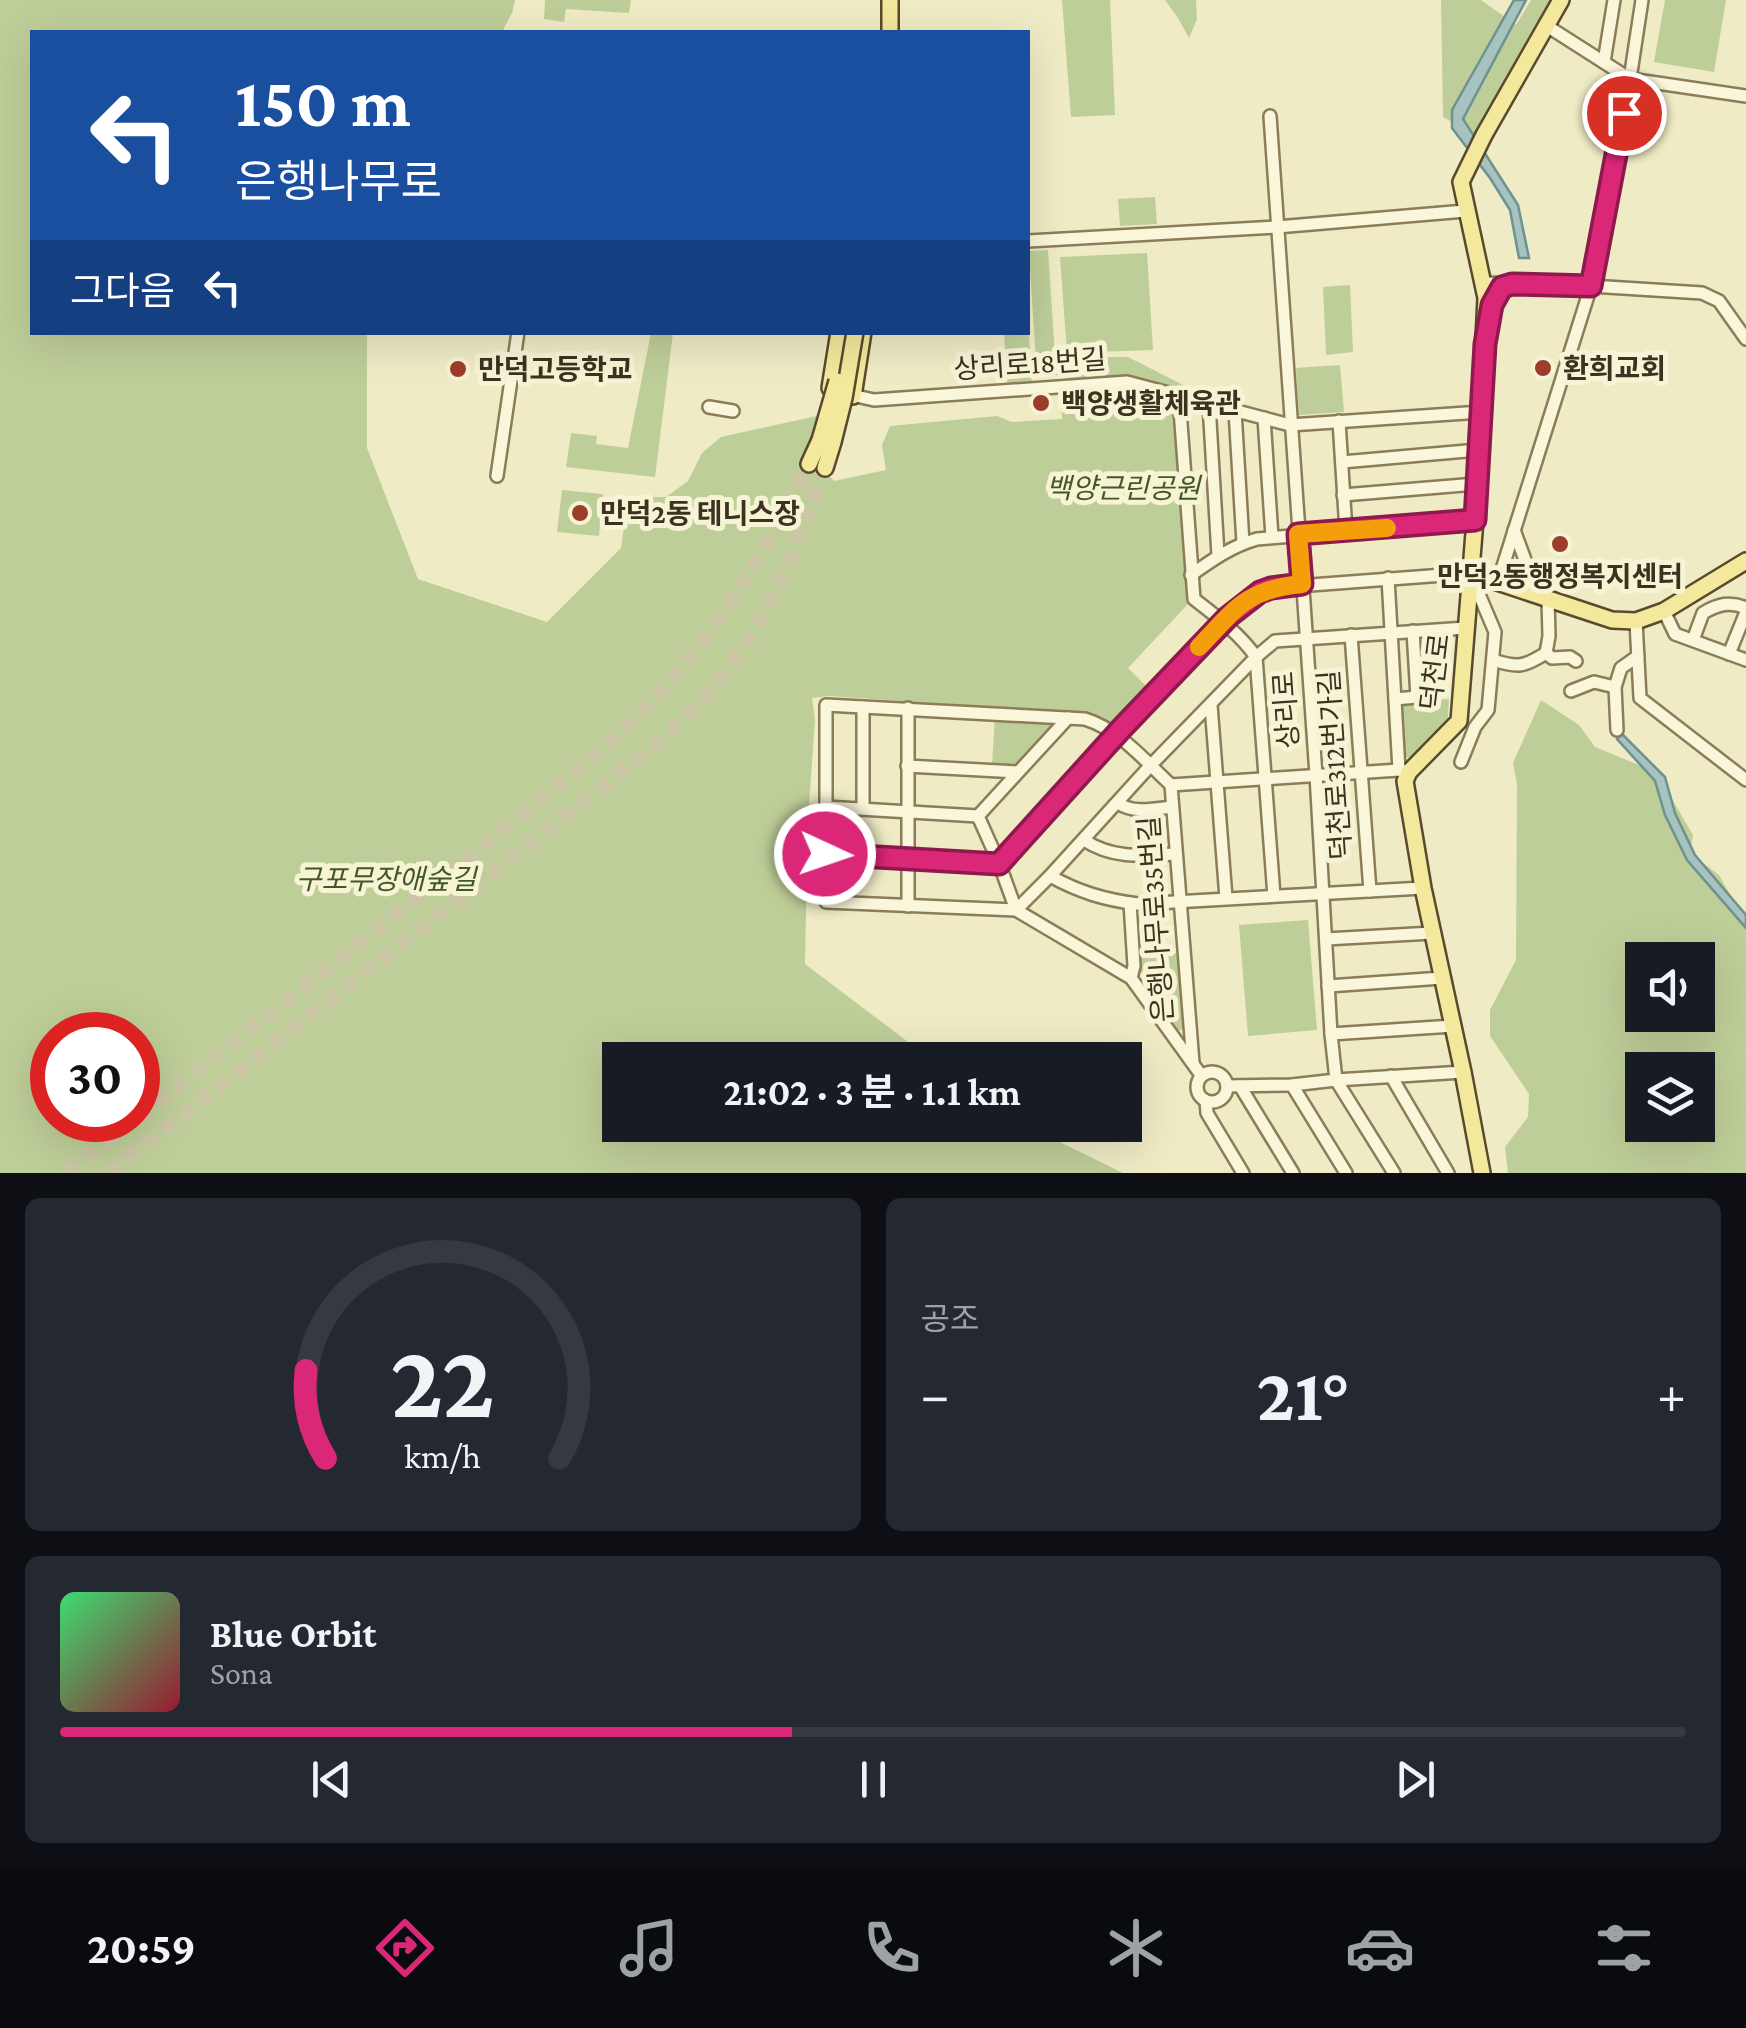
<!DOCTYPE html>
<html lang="ko">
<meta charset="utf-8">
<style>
:root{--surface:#171b24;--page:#242831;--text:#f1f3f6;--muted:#9ea1a6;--line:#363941;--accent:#db2777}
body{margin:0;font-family:"Crimson Pro","Noto Sans KR",serif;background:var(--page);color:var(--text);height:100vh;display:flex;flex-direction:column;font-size:38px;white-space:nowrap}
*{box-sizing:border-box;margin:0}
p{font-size:32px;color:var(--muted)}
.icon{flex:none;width:55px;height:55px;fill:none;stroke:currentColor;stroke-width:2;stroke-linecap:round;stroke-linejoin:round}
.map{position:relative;height:1173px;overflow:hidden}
.side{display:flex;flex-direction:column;gap:25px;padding:25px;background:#0d0f14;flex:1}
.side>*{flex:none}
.guide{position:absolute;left:30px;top:30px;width:1000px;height:305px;border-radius:0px;box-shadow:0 10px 40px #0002;background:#1a4fa0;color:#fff;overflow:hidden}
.fabs{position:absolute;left:1625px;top:942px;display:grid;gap:20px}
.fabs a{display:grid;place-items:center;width:90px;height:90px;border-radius:0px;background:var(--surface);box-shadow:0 10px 40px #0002;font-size:50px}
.speed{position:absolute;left:30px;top:1012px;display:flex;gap:20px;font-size:50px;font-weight:700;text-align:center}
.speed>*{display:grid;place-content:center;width:130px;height:130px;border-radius:50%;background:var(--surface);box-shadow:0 10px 40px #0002;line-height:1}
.speed .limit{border:15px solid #d22;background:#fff;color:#111}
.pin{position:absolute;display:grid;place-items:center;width:85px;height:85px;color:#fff;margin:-42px;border:5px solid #fff;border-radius:50%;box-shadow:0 2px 10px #0007}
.me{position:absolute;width:110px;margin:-55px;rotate:93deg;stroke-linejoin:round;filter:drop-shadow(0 0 8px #0008)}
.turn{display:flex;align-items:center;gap:35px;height:210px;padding:0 40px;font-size:45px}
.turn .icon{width:130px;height:130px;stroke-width:2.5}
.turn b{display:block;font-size:70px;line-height:85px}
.then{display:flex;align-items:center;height:95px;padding:0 40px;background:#0003;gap:20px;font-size:38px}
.big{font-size:75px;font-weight:700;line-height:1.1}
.side .tile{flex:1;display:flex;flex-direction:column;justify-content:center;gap:15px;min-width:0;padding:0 35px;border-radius:15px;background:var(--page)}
.side .dial{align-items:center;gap:0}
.dial svg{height:260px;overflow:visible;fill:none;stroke:var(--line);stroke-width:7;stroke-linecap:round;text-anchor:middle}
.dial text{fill:var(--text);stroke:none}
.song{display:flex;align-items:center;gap:30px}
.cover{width:120px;height:120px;border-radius:15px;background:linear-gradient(135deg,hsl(140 70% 55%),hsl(350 70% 35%))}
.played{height:10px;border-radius:5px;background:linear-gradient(90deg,var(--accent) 45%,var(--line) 45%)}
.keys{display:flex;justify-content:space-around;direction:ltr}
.heat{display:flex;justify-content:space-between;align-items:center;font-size:55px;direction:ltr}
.side .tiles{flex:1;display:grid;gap:25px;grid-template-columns:1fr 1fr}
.tile:last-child{grid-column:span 2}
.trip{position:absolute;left:602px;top:1042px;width:540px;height:100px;border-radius:0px;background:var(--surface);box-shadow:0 10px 40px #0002;font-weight:700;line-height:100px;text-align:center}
.menu{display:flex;height:160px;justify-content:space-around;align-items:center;background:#090b0e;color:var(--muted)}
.menu .icon{width:70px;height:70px}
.menu .selected{color:var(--accent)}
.menu b{font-size:45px;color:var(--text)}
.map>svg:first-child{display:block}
.green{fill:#bece98;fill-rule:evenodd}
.water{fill:#a7c3c0;stroke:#6d928f;stroke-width:2.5}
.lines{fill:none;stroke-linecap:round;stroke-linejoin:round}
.major-tunnel{stroke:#cbc6a4;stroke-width:15;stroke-dasharray:15 8;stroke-linecap:butt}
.minor-casing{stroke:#8b7d5a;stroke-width:16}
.major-casing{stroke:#594a2f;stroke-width:20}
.minor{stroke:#faf6d9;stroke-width:11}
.major{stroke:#f3e89c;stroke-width:15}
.major-bridge-casing{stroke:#594a2f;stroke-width:20;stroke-linecap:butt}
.major-bridge{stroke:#f3e89c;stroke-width:15}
.route-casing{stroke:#8e194d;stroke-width:25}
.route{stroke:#db2777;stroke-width:18}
.slow{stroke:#f59e0b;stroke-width:18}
.poi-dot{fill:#9c3d29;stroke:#f7f3d5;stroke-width:4}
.labels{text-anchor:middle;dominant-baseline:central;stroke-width:10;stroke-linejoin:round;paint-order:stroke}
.street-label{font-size:28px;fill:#3b321f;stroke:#f7f3d5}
.poi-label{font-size:28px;font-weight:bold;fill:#3b321f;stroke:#f7f3d5;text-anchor:start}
.park-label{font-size:28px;font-style:italic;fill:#425825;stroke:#f7f3d5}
</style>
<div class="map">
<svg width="1746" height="1173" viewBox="0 0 1746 1173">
<rect width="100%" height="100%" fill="#efebc5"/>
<g class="green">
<path d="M 0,0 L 515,0 L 512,13 L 502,32 L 32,32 L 32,332 L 367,333 L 367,448 L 418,579 L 547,622 L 621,548 L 628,497 L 666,497 L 688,481 L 702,453 L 721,437 L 817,416 C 806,447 812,458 834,481 L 886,470 L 882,445 L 890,426 L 997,416 L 1012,422 L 1062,419 L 1061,392 L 1126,389 L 1172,401 L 1188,604 L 1128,668 L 1151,691 L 1117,726 L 1082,713 L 828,696 L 812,698 L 815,720 L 808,819 L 805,964 L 932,1060 L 620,1060 L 620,1125 L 1025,1125 L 1123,1173 L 0,1173 ZM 52,1035 L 138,1035 L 138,1120 L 52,1120 Z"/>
<path d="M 545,0 L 631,0 L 629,13 L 566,9 L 564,22 L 544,19 Z"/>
<path d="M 1062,0 L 1110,0 L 1115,115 L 1071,117 Z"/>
<path d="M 1165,0 L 1196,0 L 1197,19 L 1189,38 L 1178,18 Z"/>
<path d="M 1441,0 L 1481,0 L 1516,25 L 1531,0 L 1552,0 L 1478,136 L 1443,117 Z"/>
<path d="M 1665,0 L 1726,0 L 1714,72 L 1654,62 Z"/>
<path d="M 1155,197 L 1157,224 L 1120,226 L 1118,199 Z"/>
<path d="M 1048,250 L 1055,357 L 1128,357 L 1209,398 L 1130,376 L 1071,379 L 1055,375 L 1037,378 L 1029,251 Z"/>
<path d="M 1147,253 L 1153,350 L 1067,353 L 1060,257 Z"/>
<path d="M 1350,285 L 1353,352 L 1326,355 L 1323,287 Z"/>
<path d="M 1028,315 L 1032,388 L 1008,390 L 1004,333 L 1028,332 Z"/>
<path d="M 651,333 L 673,333 L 655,477 L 566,467 L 571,433 L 597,436 L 596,444 L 628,448 Z"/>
<path d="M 1340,365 L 1344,412 L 1299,415 L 1296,368 Z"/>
<path d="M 562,490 L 603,494 L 599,536 L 557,532 Z"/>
<path d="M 1449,699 L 1448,718 L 1414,756 L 1403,758 L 1397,704 Z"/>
<path d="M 1541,700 L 1579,725 L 1595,747 L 1656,772 L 1693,835 L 1690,853 L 1719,875 L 1746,923 L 1746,1173 L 1508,1173 L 1505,1147 L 1528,1117 L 1529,1094 L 1490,1036 L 1490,1010 L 1516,960 L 1517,784 L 1513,763 ZM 1642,960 L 1698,960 L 1698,1015 L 1642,1015 ZM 1642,1070 L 1698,1070 L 1698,1125 L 1642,1125 Z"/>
<path d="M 995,716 L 1057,721 L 1019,767 L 992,766 Z"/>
<path d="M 1308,920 L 1317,1030 L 1248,1036 L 1239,925 Z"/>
<path d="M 1180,953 L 1186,1027 L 1177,1032 L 1138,969 L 1137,956 Z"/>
</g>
<g class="water">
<path d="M 1514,0 L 1526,0 L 1463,119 L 1518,205 L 1529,258 L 1519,258 L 1510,210 L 1490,178 L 1452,128 L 1452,110 Z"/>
<path d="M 1622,734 L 1665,777 L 1675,813 L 1695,855 L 1746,915 L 1746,928 L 1687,860 L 1665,815 L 1655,781 L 1617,739 Z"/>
</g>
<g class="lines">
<g class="major-tunnel">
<path d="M 138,1117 C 255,1025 373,934 489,840 C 547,793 611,748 661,692 C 724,620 767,549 809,464"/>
<path d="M 67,1173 L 134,1120"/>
<path d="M 108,1173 L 611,780 C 648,749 689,718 719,680 C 771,616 798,545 825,468"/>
</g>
<g class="minor-casing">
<g id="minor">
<path d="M 1547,26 L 1630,79 L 1746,96"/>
<path d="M 1604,62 L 1614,0"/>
<path d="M 1028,241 L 1277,227 L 1465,211"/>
<path d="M 1484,283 L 1591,286 L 1702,293 L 1719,301 L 1746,339"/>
<path d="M 847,394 L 874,400 L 1127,382 L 1290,425 L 1481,412"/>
<path d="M 1179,396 L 1194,599 C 1216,616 1240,634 1256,657 L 1274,896"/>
<path d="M 1209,404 L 1218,555"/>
<path d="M 709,407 L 733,411"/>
<path d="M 1235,411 L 1243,543"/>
<path d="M 1264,418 L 1272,537"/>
<path d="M 1339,421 L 1346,531"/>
<path d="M 1342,462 L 1478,450"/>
<path d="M 497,476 L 518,332"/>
<path d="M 1343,495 L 1476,484"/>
<path d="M 1514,530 L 1538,595"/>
<path d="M 1191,575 C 1212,560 1232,546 1257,539 L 1475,520"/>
<path d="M 1388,578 L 1399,770"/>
<path d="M 1498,582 L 1591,286 L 1630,79 L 1642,0"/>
<path d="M 1664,611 L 1675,634 L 1746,660"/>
<path d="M 1636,621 L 1640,698 L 1746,780"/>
<path d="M 1351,635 L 1370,891"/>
<path d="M 1693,640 L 1703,613 C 1718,604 1730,601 1746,608"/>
<path d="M 1546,653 L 1552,658 L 1570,657 L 1576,661"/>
<path d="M 1729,654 L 1746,612"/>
<path d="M 1493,660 C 1518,668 1524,667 1546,653 L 1549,636 L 1548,599"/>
<path d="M 1571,691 L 1594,682 L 1615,687"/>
<path d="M 1395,699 L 1417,697 L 1413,631"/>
<path d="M 1211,705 L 1226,898"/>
<path d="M 863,707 L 863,808"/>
<path d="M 1617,730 L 1615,687 L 1621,668 L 1638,656"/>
<path d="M 907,766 L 1018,772"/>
<path d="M 1171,785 L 1399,770 L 1409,772"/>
<path d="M 1118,803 C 1134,814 1154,809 1172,807"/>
<path d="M 826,807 L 978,816"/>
<path d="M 978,816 L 999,863 L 1016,910 L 1131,978 L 1201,1075"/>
<path d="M 978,816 L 1068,718"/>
<path d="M 1084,840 C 1112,859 1143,856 1176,854"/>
<path d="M 825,854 L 999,863"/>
<path d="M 999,863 C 1058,798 1117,733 1178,669 C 1205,640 1232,602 1271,588 L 1470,573 L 1495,632 L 1488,710 L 1475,727 L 1461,762"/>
<path d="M 1050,876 C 1079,892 1105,900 1138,904 L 1423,888"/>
<path d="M 1130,903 L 1134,966 L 1131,978"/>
<path d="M 908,906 L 908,708"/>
<path d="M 1326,939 L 1432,933"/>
<path d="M 1328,986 L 1442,978"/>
<path d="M 1331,1034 L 1453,1026"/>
<path d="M 1193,1063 L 1171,785 C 1145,761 1120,730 1085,719 L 826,705 L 826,902 L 1016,910 L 1050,876 L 1150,766 L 1256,657 L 1275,641 L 1466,628"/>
<circle cx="1212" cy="1087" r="15"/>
<path d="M 1391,1076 L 1448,1173"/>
<path d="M 1292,1085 L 1346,1173"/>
<path d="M 1227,1086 L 1292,1085 L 1336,1080 L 1331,1034 L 1316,775 L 1270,116"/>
<path d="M 1240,1086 L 1293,1173"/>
<path d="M 1206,1101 L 1207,1113 L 1243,1173"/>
<path d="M 1394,1173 L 1336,1080 L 1463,1072"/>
</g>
</g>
<g class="major-casing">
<g id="major">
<path d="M 890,0 L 890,32"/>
<path d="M 1490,316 L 1492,305 L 1501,287 L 1513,284"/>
<path d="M 830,388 L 839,332"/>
<path d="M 853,396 L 863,332"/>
<path d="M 809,464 L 820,440"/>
<path d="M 825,468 L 833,442"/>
<path d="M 1470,573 L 1612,620 L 1636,621 L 1664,611 L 1746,561"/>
<path d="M 1482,1173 L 1463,1072 L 1423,888 L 1405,781 L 1409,772 L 1459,721 L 1475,520 L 1486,298 L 1461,182 L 1484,135 L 1561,0"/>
</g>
</g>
<use href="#minor" class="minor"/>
<use href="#major" class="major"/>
<g class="major-bridge-casing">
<g id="major-bridge">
<path d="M 820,440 L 837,381"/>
<path d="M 833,442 L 844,398 L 855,332"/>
</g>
</g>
<use href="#major-bridge" class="major-bridge"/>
</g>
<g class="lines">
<g class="route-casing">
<path id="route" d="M 825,854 L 999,864 L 1122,728 L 1228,617 L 1260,592 L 1271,588 L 1302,584 L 1298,534 L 1475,520 L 1485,344 L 1492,305 L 1502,287 L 1512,284 L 1591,286 L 1624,113"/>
</g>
<use href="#route" class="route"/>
<path class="slow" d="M 1199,647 C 1235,609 1247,589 1302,584 L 1298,534 L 1387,528"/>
</g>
<g class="poi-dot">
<circle cx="1543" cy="368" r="10"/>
<circle cx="458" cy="369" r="10"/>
<circle cx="1041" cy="403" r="10"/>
<circle cx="580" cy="513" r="10"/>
<circle cx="1560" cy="544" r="10"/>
</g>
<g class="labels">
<g class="street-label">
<text transform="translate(1030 364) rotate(-4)">상리로18번길</text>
<text transform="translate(1435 672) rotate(-83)">덕천로</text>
<text transform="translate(1286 710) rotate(-94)">상리로</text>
<text transform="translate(1335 765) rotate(-94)">덕천로312번가길</text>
<text transform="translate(1156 919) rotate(-94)">은행나무로35번길</text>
</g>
<g class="poi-label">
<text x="1563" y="368">환희교회</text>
<text x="478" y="369">만덕고등학교</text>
<text x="1061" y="403">백양생활체육관</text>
<text x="600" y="513">만덕2동 테니스장</text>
<text x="1560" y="576" text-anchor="middle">만덕2동행정복지센터</text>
</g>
<g class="park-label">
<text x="1123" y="488">백양근린공원</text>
<text x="386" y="879">구포무장애숲길</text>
</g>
</g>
</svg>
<div class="fabs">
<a><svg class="icon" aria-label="sound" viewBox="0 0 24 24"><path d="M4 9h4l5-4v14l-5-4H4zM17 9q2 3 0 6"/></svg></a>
<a><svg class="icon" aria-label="layers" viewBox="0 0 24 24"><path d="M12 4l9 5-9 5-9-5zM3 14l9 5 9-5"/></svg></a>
</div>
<div class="speed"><div class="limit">30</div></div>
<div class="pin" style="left:1624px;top:113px;background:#d93025"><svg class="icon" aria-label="arrive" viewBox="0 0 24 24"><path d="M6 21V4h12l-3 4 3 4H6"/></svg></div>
<svg class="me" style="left:825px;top:854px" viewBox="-20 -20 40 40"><circle r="17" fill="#db2777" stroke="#fff" stroke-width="3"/><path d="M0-11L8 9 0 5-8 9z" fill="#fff"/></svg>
<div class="trip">21:02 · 3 분 · 1.1 km</div>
<div class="guide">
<div class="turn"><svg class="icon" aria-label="left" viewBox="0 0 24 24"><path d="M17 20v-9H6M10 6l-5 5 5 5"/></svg><div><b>150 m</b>은행나무로</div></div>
<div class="then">그다음<svg class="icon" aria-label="left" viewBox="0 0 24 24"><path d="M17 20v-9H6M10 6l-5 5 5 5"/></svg></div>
</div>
</div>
<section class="side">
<div class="tiles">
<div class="tile dial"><svg viewBox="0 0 100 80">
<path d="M14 69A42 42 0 1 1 86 69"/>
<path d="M14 69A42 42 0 0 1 8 42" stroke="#db2777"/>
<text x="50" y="56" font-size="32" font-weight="700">22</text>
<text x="50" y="72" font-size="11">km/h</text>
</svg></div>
<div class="tile"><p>공조</p>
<div class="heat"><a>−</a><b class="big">21°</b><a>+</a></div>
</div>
<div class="tile">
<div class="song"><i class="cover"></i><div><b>Blue Orbit</b><p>Sona</p></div></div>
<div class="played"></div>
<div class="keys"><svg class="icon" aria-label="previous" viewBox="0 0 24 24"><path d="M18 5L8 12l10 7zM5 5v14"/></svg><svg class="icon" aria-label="pause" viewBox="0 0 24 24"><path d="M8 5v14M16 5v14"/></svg><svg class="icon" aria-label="next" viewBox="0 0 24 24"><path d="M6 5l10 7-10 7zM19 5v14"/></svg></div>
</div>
</div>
</section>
<nav class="menu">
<b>20:59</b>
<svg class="icon selected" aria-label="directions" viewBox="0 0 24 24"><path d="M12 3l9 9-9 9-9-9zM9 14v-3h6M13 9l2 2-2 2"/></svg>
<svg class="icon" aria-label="music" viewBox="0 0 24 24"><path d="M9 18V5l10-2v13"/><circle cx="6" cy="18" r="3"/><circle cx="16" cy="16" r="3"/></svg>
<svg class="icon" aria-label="phone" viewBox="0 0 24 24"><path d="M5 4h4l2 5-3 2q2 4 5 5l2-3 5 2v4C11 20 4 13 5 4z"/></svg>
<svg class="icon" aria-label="climate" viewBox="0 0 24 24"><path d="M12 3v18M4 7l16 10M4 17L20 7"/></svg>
<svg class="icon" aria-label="car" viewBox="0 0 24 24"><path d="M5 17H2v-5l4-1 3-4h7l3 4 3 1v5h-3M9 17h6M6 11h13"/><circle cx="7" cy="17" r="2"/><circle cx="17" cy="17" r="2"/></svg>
<svg class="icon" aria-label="filters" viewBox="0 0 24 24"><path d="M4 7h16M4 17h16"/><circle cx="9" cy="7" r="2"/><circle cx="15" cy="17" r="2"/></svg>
</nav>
